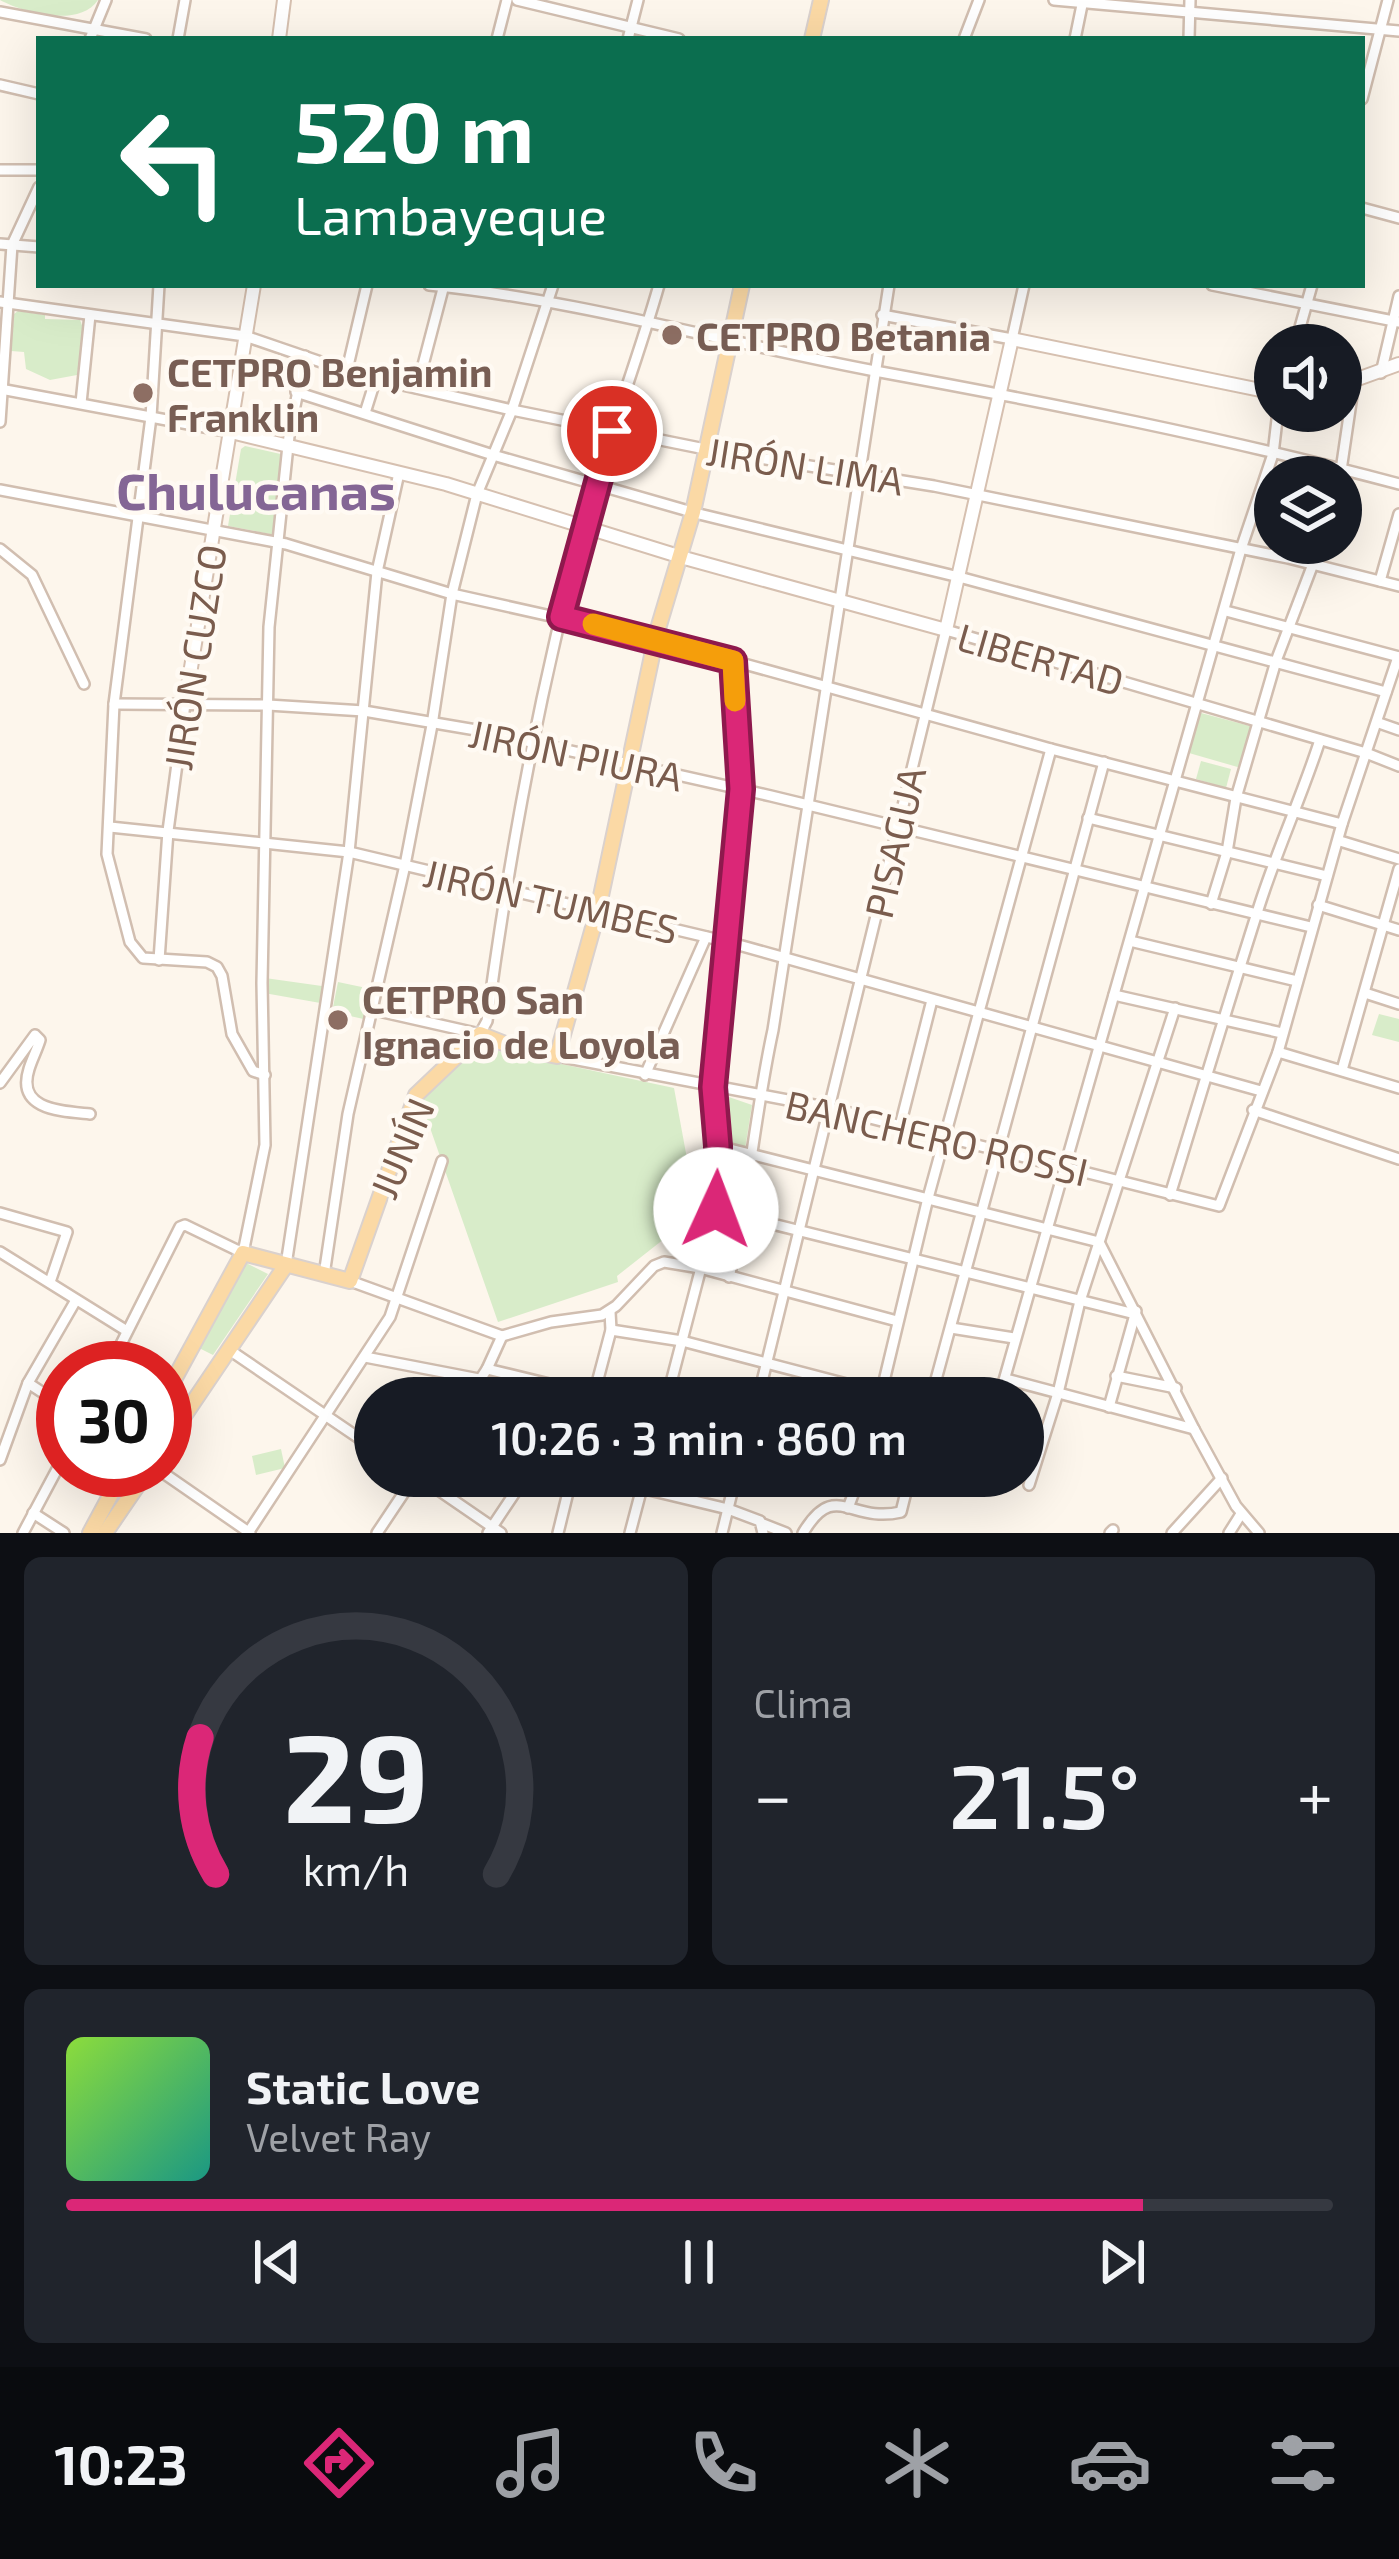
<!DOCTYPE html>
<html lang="es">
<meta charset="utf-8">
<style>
:root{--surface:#171b24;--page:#20242c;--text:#f1f3f6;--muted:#9ea1a6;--line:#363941;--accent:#db2777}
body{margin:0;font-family:"Exo 2",sans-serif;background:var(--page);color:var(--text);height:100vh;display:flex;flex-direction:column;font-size:45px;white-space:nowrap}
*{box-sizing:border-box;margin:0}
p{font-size:39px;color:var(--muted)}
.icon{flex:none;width:66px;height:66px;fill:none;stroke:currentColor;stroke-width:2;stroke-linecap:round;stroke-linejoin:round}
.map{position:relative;height:1533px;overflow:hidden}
.side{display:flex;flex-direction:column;gap:24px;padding:24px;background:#0d0f14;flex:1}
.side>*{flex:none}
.top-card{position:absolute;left:36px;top:36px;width:1329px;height:252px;border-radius:0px;box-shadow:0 12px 48px #0002;background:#0b6e4f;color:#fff;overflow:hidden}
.tools{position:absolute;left:1254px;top:324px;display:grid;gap:24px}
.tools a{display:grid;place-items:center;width:108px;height:108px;border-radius:50%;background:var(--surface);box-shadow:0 12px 48px #0002;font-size:60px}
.speed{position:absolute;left:36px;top:1341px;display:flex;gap:24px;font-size:60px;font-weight:700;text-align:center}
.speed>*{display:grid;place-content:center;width:156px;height:156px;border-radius:50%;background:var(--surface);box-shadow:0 12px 48px #0002;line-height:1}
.speed .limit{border:18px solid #d22;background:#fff;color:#111}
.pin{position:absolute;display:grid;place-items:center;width:102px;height:102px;color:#fff;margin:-51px;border:6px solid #fff;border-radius:50%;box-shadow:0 3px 12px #0007}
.me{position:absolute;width:132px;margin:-66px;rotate:2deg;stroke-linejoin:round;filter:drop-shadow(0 0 9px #0008)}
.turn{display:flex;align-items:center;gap:42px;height:252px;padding:0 60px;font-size:54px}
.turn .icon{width:156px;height:156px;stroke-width:2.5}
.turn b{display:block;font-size:84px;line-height:102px}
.big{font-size:90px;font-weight:600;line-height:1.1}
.side .card{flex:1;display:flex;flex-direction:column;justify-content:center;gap:18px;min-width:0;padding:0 42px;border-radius:18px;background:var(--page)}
.side .dial{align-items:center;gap:0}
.dial svg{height:312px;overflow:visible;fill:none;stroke:var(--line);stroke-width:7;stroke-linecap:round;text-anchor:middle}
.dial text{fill:var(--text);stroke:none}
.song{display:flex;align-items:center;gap:36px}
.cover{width:144px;height:144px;border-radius:18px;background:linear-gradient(135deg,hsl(90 70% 55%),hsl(170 70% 35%))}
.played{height:12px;border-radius:6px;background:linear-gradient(90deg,var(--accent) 85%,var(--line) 85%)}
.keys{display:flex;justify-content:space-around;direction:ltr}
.heat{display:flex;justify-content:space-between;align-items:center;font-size:66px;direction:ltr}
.side .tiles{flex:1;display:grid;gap:24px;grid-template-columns:1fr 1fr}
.card:last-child{grid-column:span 2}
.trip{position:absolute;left:354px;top:1377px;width:690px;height:120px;border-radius:60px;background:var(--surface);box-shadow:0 12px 48px #0002;font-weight:600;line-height:120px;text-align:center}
.menu{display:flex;height:192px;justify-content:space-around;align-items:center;background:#090b0e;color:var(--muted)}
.menu .icon{width:84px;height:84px}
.menu .current{color:var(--accent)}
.menu b{font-size:54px;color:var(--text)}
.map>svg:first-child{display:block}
.green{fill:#d8ecc9}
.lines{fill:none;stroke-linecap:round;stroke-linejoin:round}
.street-casing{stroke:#d1beb0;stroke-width:14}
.secondary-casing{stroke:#d6c0b0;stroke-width:16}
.primary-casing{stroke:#dad1cd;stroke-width:18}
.street{stroke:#fff;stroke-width:9}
.secondary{stroke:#fff;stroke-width:12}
.primary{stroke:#fbd9a5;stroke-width:14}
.route-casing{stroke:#8e194d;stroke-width:30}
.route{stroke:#db2777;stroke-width:21}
.slow{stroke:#f59e0b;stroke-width:21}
.education-dot{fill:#8d6e63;stroke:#fffaf3;stroke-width:4.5}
.labels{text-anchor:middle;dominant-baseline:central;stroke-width:9;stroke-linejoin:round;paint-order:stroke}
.education-label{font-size:39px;font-weight:bold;fill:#785e54;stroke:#fffaf3;text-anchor:start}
.street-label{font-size:39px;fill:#7a5c4d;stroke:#fffaf3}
.district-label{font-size:51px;font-weight:bold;fill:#846695;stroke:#fffaf3}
</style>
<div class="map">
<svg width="1399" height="1533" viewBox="0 0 1399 1533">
<rect width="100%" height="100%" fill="#fdf6ec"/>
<g class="green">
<path d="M 0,0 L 98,0 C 79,28 24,13 0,0 Z"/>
<path d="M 18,311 L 45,315 L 45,319 L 80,320 L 84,331 L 77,375 L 50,380 L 26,369 L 24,352 L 11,351 L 14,314 Z"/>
<path d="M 245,446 L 285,455 L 275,535 L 228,526 L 241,449 Z"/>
<path d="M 1201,713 L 1250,726 L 1253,731 L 1241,768 L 1189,753 Z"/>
<path d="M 1201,761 L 1231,769 L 1226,788 L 1196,779 Z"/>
<path d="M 265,978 L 329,987 L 326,1004 L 264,993 Z"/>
<path d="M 338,982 L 376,990 L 368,1020 L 332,1012 Z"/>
<path d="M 1379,1014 L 1399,1019 L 1399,1042 L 1372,1035 Z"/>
<path d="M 475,1044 L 532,1061 L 538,1059 L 674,1088 L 697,1213 L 617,1276 L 618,1282 L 498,1322 L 421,1102 Z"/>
<path d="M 726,1096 L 752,1105 L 745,1149 L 718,1143 L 721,1099 Z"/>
<path d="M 244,1262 L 268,1274 L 213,1355 L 199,1348 Z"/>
<path d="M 281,1449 L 285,1468 L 256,1475 L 252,1456 Z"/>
</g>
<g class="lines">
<g class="street-casing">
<g id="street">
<path d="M 517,0 L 679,39"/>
<path d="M 1054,0 L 1399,31"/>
<path d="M 0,12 L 146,39"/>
<path d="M 90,39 L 106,0"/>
<path d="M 178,39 L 185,0"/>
<path d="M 497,39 L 507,0"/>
<path d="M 628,39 L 638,0"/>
<path d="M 964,39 L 979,0"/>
<path d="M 1075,39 L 1083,0"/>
<path d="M 1189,39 L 1190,0"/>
<path d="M 0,85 L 39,94"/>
<path d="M 1362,99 L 1388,0"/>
<path d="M 0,170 L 39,170"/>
<path d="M 1362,208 L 1399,218"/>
<path d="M 0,244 L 39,247"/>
<path d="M 159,285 L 151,417 L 114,704 L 107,854 L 130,942 L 143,958 L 207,962 L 217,967 L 222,976 L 232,1034 L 253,1071 L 265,1075"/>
<path d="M 429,285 C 580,300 726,343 875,371 C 1050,403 1226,438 1399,484"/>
<path d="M 1212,285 L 1399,322"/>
<path d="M 0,302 L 245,336 L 359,375 L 512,410 L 710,450 L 934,486 L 1288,558 L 1399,586"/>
<path d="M 882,315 L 1012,339 L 1024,285"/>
<path d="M 1295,345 L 1312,285"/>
<path d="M 347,370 L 367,285"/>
<path d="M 1381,373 L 1399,296"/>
<path d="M 417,388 L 444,285"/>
<path d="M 0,389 L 231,432"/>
<path d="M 296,392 L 493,455 L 699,514 L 959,577 L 1386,692"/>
<path d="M 81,403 L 90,315"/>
<path d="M 365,413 L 376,378"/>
<path d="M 0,422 L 12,245 L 39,187"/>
<path d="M 1340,477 L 1354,382"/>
<path d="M 0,490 L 286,544 L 452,594 L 658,640 L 1051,749 L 1342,824"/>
<path d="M 0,549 L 32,575 L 84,684"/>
<path d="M 1380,581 L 1399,514"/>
<path d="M 1226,611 L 1399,657"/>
<path d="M 114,704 L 268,705 L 364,711 L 482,731 L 771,796 L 1311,927"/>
<path d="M 1379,723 L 1399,730"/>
<path d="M 1088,818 L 1327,876"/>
<path d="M 110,827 L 349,852 L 728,942 L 1261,1091"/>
<path d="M 1340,841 L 1399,859"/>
<path d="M 1211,904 L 1227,852 L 1236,798 L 1276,661 L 1321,543"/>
<path d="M 1318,905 L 1399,930"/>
<path d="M 1130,941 L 1297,981"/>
<path d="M 159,960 L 168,831 L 185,704"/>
<path d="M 1365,993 L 1399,1004"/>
<path d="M 1114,995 L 1282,1033"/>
<path d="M 374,1010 L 480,1034 L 487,1021 C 511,840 545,661 595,485 C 615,418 640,352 659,285"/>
<path d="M 1278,1052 L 1399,1088"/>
<path d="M 557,1056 L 830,1108 L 1219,1206 L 1278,1052 L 1342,824 L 1398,657"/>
<path d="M 1342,1070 L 1399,869"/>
<path d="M 645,1075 L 706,937"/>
<path d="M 0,1083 L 35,1035 L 40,1040 C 37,1050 32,1059 29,1069 C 16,1110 61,1111 90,1114"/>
<path d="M 1253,1110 L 1399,1159"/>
<path d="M 900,1126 L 932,1000"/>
<path d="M 718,1146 L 1099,1242 L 1194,1429 L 1236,1506 L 1259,1533"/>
<path d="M 1170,1195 C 1199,1101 1227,1007 1257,913 C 1275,854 1301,799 1320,740"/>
<path d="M 716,1210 L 1135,1314"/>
<path d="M 0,1213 L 67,1232 L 50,1282"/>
<path d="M 0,1252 L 127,1331"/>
<path d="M 286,1265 L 349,852 L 377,572 L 399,473"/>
<path d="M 324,1275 L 348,1114 L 405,865 L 432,725 L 452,594 L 477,494 L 512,410 L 553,285"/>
<path d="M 729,1277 C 749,1196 755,1112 773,1030 L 889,285"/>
<path d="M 350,1281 L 502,1336"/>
<path d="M 951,1328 L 1014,1338"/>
<path d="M 611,1330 L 682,1341 L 881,1393"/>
<path d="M 502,1336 L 551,1322 L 602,1315 L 616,1306 L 654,1266 L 664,1262 L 700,1268 L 897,1321"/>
<path d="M 228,1349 L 375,1449"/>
<path d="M 365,1357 L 479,1379"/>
<path d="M 109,1368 L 180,1227 L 185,1225 L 243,1253 L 265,1145 L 262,983 L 269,627 L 289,436 L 305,356"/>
<path d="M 487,1369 L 607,1398"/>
<path d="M 1116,1376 L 1176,1388"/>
<path d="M 1006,1379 L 1194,1429"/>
<path d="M 28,1383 L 63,1406"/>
<path d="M 468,1398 L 487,1369 L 502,1336"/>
<path d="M 593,1398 L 611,1330 L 610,1312"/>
<path d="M 667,1398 L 716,1210 L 718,1146 L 713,1087 L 741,789 L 733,661"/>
<path d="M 758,1398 L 946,630 L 1366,753 L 1399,766"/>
<path d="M 880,1398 L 928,1198 L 1051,749"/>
<path d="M 931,1398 L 1104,762"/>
<path d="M 999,1398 L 1241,549 L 1273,454 L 1278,411"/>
<path d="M 1109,1407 L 1136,1311"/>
<path d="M 0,1460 L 28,1383 L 76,1300"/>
<path d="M 159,1470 L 250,1533"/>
<path d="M 418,1476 L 501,1533"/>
<path d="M 591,1476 L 728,1509 L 760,1521 L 763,1533"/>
<path d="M 1029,1485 L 1058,1393 L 1080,1301 L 1175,1008"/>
<path d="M 848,1508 L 860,1476"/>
<path d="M 33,1513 L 64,1533"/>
<path d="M 763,1524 L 786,1533"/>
<path d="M 23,1533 L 63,1458"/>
<path d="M 248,1533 L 390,1317 L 442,1161"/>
<path d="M 377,1533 L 415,1476"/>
<path d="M 488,1533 L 526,1476"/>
<path d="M 558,1533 L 572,1476"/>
<path d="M 630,1533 L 645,1476"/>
<path d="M 722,1533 L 736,1476"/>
<path d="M 803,1533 C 835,1479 850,1524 901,1512 L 910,1476"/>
<path d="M 1110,1533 L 1113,1530"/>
<path d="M 1172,1533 L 1222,1478"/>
<path d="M 1229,1533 L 1241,1514"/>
</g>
</g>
<g class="secondary-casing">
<g id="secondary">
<path d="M 279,39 L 284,0"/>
<path d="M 1341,385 L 1399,364"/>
<path d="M 231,432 L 446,484 L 688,559 L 946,630 L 1012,339 L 1275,393"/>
<path d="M 185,704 L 254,285"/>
</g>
</g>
<g class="primary-casing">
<g id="primary">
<path d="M 812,39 L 821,0"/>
<path d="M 165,1396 L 243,1253 L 350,1281 L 416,1095 L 480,1034 L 513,1047 L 557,1056 L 598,910 L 657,632 L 693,512 L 742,285"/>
<path d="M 165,1444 L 286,1265"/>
<path d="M 90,1533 L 124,1470"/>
<path d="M 105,1533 L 148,1470"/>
</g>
</g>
<use href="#street" class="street"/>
<use href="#secondary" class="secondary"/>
<use href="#primary" class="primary"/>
</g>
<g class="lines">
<g class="route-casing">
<path id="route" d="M 612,431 L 561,617 L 733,661 L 741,789 L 713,1087 L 718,1146 L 716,1210"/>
</g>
<use href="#route" class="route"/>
<path class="slow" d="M 593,624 L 733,661 L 735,701"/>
</g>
<g class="education-dot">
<circle cx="672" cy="335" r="12"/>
<circle cx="143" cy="393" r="12"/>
<circle cx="338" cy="1020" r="12"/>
</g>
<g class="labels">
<g class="education-label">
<text x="696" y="335">CETPRO Betania</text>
<text x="167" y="371">CETPRO Benjamin<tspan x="167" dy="45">Franklin</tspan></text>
<text x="362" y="998">CETPRO San<tspan x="362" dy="45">Ignacio de Loyola</tspan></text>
</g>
<g class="street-label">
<text transform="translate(805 465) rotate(9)">JIRÓN LIMA</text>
<text transform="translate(194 657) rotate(-81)">JIRÓN CUZCO</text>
<text transform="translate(1041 658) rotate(16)">LIBERTAD</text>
<text transform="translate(576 754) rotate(12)">JIRÓN PIURA</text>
<text transform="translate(894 842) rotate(-77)">PISAGUA</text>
<text transform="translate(551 900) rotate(13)">JIRÓN TUMBES</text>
<text transform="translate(937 1137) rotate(13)">BANCHERO ROSSI</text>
<text transform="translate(401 1148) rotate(-67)">JUNÍN</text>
</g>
<g class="district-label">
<text x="256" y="489">Chulucanas</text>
</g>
</g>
</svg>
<div class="tools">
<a><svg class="icon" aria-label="sound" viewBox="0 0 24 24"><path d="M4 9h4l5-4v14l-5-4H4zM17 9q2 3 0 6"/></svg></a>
<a><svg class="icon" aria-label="layers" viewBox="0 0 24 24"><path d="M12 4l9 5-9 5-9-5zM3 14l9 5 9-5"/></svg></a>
</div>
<div class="speed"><div class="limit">30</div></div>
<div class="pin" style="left:612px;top:431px;background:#d93025"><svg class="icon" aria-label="arrive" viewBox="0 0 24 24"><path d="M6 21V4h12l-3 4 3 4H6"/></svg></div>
<svg class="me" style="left:716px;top:1210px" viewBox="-20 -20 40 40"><circle r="19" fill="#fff"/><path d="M0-13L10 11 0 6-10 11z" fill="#db2777"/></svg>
<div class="trip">10:26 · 3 min · 860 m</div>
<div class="top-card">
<div class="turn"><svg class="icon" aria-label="left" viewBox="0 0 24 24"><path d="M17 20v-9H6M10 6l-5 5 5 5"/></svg><div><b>520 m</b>Lambayeque</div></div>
</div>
</div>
<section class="side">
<div class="tiles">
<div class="card dial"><svg viewBox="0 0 100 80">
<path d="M14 69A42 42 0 1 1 86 69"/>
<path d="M14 69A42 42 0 0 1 10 34" stroke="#db2777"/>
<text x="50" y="56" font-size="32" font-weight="700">29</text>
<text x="50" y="72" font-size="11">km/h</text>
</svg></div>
<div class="card"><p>Clima</p>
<div class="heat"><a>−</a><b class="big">21.5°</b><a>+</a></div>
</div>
<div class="card">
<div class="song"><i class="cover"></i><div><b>Static Love</b><p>Velvet Ray</p></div></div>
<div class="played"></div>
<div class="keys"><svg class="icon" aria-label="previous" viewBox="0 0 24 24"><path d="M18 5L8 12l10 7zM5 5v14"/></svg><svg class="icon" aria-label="pause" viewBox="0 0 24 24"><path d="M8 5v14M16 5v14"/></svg><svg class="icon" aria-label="next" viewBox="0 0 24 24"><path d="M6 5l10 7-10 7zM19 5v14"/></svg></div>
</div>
</div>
</section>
<nav class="menu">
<b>10:23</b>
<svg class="icon current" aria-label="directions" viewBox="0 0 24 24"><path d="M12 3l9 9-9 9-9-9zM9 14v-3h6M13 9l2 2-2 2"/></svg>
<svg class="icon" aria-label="music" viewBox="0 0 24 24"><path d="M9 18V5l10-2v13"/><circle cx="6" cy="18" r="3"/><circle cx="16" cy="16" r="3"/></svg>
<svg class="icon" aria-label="phone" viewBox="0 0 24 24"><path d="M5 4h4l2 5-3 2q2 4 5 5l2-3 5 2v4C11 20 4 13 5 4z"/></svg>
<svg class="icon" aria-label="climate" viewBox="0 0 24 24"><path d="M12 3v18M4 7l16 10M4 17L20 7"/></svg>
<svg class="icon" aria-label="car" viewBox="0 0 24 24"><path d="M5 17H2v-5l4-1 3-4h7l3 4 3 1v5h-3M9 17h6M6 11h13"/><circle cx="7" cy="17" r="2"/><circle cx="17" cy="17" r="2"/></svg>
<svg class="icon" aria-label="filters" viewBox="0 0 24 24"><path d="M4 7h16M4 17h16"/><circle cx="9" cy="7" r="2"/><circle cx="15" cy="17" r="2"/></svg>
</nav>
